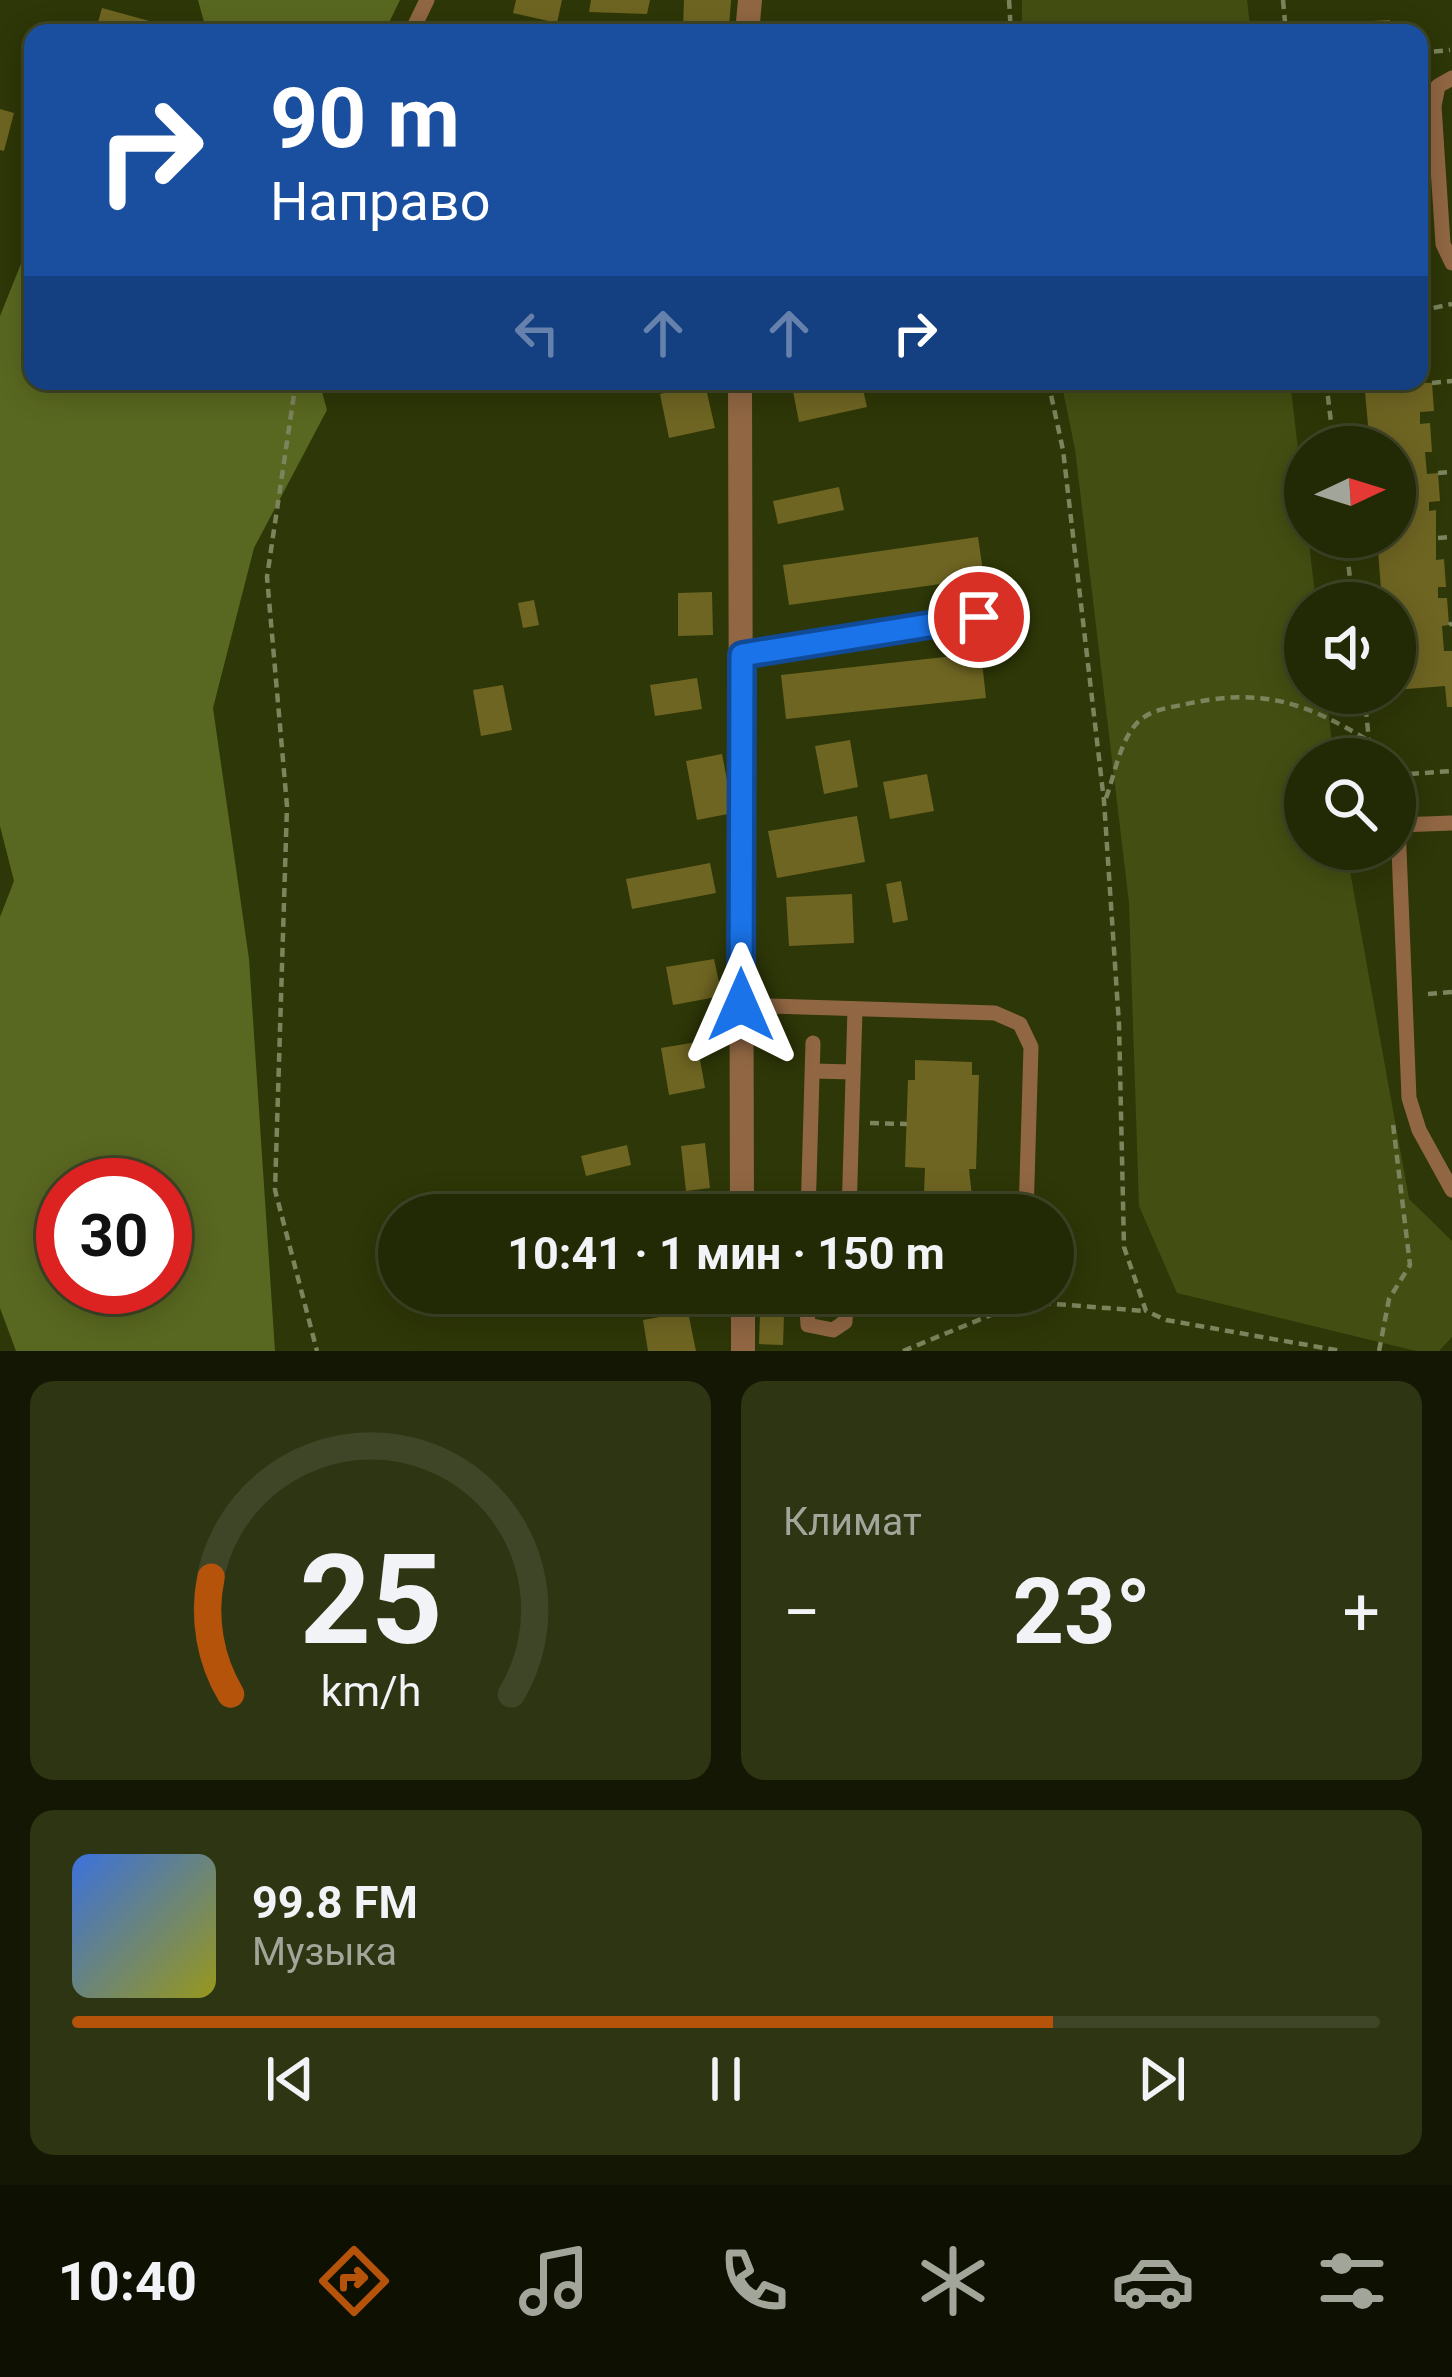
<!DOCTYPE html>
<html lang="ru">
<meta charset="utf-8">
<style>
:root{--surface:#222905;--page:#2e3513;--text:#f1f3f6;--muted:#a2a69a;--line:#3f4527;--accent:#b45309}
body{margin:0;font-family:Roboto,sans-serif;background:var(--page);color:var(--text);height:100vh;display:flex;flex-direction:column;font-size:45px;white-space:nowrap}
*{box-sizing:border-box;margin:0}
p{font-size:39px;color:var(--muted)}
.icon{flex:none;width:66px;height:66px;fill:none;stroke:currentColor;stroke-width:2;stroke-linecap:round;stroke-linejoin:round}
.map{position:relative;height:1351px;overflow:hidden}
.side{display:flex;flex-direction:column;gap:30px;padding:30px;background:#131703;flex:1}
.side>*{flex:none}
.hud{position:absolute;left:24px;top:24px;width:1404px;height:366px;border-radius:24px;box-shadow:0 6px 30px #0003,0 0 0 3px var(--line);background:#1a4fa0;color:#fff;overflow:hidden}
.needle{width:78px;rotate:86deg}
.buttons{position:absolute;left:1284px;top:426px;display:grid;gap:24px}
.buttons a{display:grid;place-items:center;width:132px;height:132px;border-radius:50%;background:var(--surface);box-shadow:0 6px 30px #0003,0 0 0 3px var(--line);font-size:60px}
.speed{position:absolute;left:36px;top:1158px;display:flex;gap:24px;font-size:60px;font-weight:700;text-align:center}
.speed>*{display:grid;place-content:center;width:156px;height:156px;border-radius:50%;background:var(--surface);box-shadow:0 6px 30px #0003,0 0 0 3px var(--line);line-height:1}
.speed .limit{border:18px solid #d22;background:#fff;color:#111}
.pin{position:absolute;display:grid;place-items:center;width:102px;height:102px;color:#fff;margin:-51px;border:6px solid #fff;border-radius:50%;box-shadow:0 3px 12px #0007}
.me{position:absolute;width:132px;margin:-66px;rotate:0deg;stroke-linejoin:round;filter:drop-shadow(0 0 9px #0008)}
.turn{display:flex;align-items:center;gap:42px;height:252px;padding:0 48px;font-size:54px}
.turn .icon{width:156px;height:156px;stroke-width:2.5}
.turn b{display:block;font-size:84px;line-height:102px}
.lanes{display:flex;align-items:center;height:114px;padding:0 48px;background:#0003;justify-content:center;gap:60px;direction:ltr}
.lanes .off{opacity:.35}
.big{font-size:90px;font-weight:700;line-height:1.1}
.side .tile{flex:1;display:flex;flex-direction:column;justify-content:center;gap:18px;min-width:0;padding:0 42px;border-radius:24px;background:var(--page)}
.side .dial{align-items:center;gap:0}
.dial svg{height:312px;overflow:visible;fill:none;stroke:var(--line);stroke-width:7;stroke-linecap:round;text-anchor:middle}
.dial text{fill:var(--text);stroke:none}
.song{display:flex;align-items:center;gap:36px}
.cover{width:144px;height:144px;border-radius:18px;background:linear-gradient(135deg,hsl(220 70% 55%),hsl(60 70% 35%))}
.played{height:12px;border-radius:6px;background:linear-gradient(90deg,var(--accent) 75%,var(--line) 75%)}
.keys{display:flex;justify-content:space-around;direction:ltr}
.heat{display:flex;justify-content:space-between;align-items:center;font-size:66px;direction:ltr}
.side .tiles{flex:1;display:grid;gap:30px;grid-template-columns:1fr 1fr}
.tile:last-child{grid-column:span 2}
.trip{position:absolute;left:378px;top:1194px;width:696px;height:120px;border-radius:60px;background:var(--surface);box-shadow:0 6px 30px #0003,0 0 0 3px var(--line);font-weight:700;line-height:120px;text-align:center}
.menu{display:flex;height:192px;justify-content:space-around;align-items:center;background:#0e1002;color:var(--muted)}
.menu .icon{width:84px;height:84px}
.menu .selected{color:var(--accent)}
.menu b{font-size:54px;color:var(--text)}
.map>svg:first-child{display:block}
.green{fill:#434f12}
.forest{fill:#596820;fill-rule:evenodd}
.building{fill:#6f6522}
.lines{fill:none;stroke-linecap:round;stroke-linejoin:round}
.path{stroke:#7b845c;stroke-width:4.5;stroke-dasharray:9 6;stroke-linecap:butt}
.service{stroke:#916743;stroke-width:15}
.minor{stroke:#916743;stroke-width:24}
.route-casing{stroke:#114b97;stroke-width:30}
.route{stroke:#1a73e8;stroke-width:21}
</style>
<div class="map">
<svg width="1452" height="1351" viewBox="0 0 1452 1351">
<rect width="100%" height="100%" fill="#2e3707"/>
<g class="green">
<path d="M 1022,0 L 1247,0 L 1251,33 L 1022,33 Z"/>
<path d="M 1061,381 L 1290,381 L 1316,603 L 1305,603 L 1305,693 L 1326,693 L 1334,759 L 1305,759 L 1305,849 L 1346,849 L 1409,1199 L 1452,1241 L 1452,1337 L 1439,1351 L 1416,1351 L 1177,1293 L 1139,1206 L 1129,903 L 1075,449 Z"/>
</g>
<g class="forest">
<path d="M 198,0 L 400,0 L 384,33 L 207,33 Z"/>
<path d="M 33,234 L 33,381 L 319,381 L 327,410 L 254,548 L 213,708 L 249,959 L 275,1351 L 16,1351 L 0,1308 L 0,917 L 14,881 L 0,826 L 0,316 ZM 63,1185 L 165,1185 L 165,1287 L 63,1287 Z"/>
</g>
<g class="building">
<path d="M 516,0 L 562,0 L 557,23 L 513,13 Z"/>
<path d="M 591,0 L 650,0 L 647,14 L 589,12 Z"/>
<path d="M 684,0 L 731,0 L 729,28 L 683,26 Z"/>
<path d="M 102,8 L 153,22 L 150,33 L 95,33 Z"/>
<path d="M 1390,20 L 1391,33 L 1337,33 L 1337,23 Z"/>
<path d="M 0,109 L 14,113 L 4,151 L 0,150 Z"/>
<path d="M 791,381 L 861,381 L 867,407 L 799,422 Z"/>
<path d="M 1364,381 L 1432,383 L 1434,411 L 1420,412 L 1420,424 L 1430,423 L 1432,452 L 1425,452 L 1427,474 L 1438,473 L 1440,501 L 1429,502 L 1429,511 L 1436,510 L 1436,560 L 1444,559 L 1446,587 L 1438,587 L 1438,598 L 1447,598 L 1449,625 L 1442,626 L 1444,651 L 1452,651 L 1452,707 L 1447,707 L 1445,686 L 1395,690 L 1395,603 L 1382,603 L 1377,537 L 1395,537 L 1395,447 L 1370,447 Z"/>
<path d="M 705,384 L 715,428 L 669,438 L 660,394 Z"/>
<path d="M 839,487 L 844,510 L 778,524 L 773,501 Z"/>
<path d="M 978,537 L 984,578 L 789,605 L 783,565 Z"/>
<path d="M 712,592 L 713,635 L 678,636 L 678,593 Z"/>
<path d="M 534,600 L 539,625 L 523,628 L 518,603 Z"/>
<path d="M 981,653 L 986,698 L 786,719 L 781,675 Z"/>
<path d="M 697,678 L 702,709 L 655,716 L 650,685 Z"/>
<path d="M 503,685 L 512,730 L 481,736 L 473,690 Z"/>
<path d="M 850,740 L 858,787 L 824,794 L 815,746 Z"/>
<path d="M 722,754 L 733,813 L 697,820 L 686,761 Z"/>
<path d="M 927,774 L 934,811 L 890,819 L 883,782 Z"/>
<path d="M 857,816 L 865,862 L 777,878 L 768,831 Z"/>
<path d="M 710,863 L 716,893 L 632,909 L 626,879 Z"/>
<path d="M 901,881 L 908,920 L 893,923 L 886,884 Z"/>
<path d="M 852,894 L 854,943 L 789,946 L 786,897 Z"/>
<path d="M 714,959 L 722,996 L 673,1005 L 666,967 Z"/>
<path d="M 697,1042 L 705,1088 L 669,1095 L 661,1048 Z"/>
<path d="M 915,1060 L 972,1062 L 972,1075 L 979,1075 L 976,1169 L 969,1169 L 974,1215 L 904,1215 L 904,1193 L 924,1194 L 925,1168 L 905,1167 L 908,1080 L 915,1080 Z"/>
<path d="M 705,1143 L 710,1188 L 686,1191 L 681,1146 Z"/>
<path d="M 627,1145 L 631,1165 L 586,1176 L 581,1156 Z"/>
<path d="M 910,1293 L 965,1293 L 965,1305 L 909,1303 Z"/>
<path d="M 688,1312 L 696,1351 L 648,1351 L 643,1320 Z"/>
<path d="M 760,1315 L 784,1315 L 783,1345 L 759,1344 Z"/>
</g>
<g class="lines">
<g class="path">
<path d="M 1009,0 L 1011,33"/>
<path d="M 1283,0 L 1286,33"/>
<path d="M 1419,53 L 1450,50"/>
<path d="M 1419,311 L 1452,304"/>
<path d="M 296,381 L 267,577 L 287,806 L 275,1190 L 317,1351"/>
<path d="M 1048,381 L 1063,450 L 1104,801 L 1119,1024 L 1124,1247 L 1146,1311 L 1166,1320 L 1341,1351"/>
<path d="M 1326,381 L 1334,447"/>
<path d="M 1432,383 L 1452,381"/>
<path d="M 1438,473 L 1452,472"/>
<path d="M 1345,537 L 1353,603"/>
<path d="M 1438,538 L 1452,537"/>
<path d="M 1449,625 L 1452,623"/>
<path d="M 1364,693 L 1371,759"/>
<path d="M 1395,775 L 1452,771"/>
<path d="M 1106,798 C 1115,774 1120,739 1139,721 C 1151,710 1167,708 1182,705 C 1260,687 1303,701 1369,741"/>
<path d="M 1428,994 L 1452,992"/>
<path d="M 870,1123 L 907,1124"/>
<path d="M 1042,1303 L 1145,1311"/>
<path d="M 903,1351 L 1003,1310"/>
<path d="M 1379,1351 L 1389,1299 L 1410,1265 L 1393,1124"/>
</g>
<g class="service">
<path d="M 411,33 L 427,0"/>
<path d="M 1452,78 L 1438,86 L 1434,106 L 1443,244 L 1452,263"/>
<path d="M 742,655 L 979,617"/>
<path d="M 1452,823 L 1398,825 L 1409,1098 L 1419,1130 L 1452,1190"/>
<path d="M 741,1005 L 995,1013 L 1020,1024 L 1031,1047 L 1026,1215"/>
<path d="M 813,1071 L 853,1072"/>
<path d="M 808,1215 L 813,1043"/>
<path d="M 849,1215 L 855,1009"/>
<path d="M 806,1293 L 808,1325 L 833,1330 L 845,1322 L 847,1293"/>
<path d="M 1023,1302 L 1024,1293"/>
</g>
<g class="minor">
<path d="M 747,33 L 750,0"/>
<path d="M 740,381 L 742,1215"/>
<path d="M 743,1293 L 743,1351"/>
</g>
</g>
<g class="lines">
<g class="route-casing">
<path id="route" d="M 741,1005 L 742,655 L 979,617"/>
</g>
<use href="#route" class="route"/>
</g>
</svg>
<div class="buttons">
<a><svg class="needle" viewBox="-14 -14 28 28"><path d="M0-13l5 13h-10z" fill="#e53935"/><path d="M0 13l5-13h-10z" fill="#a2a69a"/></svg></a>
<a><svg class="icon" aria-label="sound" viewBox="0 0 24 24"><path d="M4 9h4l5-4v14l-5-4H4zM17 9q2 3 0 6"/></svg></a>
<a><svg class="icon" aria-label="search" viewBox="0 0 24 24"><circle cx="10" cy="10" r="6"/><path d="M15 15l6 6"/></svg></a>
</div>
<div class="speed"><div class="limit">30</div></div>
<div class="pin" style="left:979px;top:617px;background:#d93025"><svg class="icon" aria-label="arrive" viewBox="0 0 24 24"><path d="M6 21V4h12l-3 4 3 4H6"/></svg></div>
<svg class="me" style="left:741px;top:1005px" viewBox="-20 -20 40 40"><path d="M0-17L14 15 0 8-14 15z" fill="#1a73e8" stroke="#fff" stroke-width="4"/></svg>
<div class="trip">10:41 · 1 мин · 150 m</div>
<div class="hud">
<div class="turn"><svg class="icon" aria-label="right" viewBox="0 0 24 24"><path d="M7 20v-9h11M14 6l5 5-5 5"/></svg><div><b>90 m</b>Направо</div></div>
<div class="lanes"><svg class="icon off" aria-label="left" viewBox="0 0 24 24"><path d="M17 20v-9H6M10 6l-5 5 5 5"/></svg><svg class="icon off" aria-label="ahead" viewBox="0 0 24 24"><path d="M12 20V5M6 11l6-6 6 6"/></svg><svg class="icon off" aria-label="ahead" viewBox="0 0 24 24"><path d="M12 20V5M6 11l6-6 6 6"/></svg><svg class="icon" aria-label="right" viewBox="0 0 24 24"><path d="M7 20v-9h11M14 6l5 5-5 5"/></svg></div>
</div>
</div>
<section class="side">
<div class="tiles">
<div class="tile dial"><svg viewBox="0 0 100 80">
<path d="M14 69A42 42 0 1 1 86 69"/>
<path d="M14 69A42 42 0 0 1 9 39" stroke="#b45309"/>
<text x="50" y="56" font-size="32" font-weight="700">25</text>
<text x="50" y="72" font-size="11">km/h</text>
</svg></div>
<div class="tile"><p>Климат</p>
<div class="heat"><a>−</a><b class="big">23°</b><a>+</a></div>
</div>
<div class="tile">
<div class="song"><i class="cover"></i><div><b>99.8 FM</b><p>Музыка</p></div></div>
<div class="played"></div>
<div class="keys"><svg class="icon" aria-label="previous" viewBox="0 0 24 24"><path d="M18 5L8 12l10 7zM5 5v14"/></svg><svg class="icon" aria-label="pause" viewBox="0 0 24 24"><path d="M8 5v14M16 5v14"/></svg><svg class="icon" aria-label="next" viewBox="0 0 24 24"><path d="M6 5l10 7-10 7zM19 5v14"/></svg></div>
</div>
</div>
</section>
<nav class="menu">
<b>10:40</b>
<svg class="icon selected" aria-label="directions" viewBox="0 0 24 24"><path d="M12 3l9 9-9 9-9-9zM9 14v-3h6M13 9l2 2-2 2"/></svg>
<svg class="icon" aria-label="music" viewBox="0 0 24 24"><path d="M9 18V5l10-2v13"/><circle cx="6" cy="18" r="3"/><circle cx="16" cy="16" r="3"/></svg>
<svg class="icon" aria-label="phone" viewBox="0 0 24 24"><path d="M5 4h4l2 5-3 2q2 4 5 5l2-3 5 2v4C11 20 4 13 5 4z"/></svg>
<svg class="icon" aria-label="climate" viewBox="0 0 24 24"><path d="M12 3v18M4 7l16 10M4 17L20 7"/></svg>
<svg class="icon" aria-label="car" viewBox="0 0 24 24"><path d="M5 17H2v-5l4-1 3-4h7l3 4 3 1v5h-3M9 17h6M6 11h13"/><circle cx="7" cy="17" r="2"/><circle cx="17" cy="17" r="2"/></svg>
<svg class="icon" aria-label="filters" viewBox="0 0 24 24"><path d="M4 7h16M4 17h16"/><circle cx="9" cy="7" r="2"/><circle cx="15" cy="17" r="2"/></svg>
</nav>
